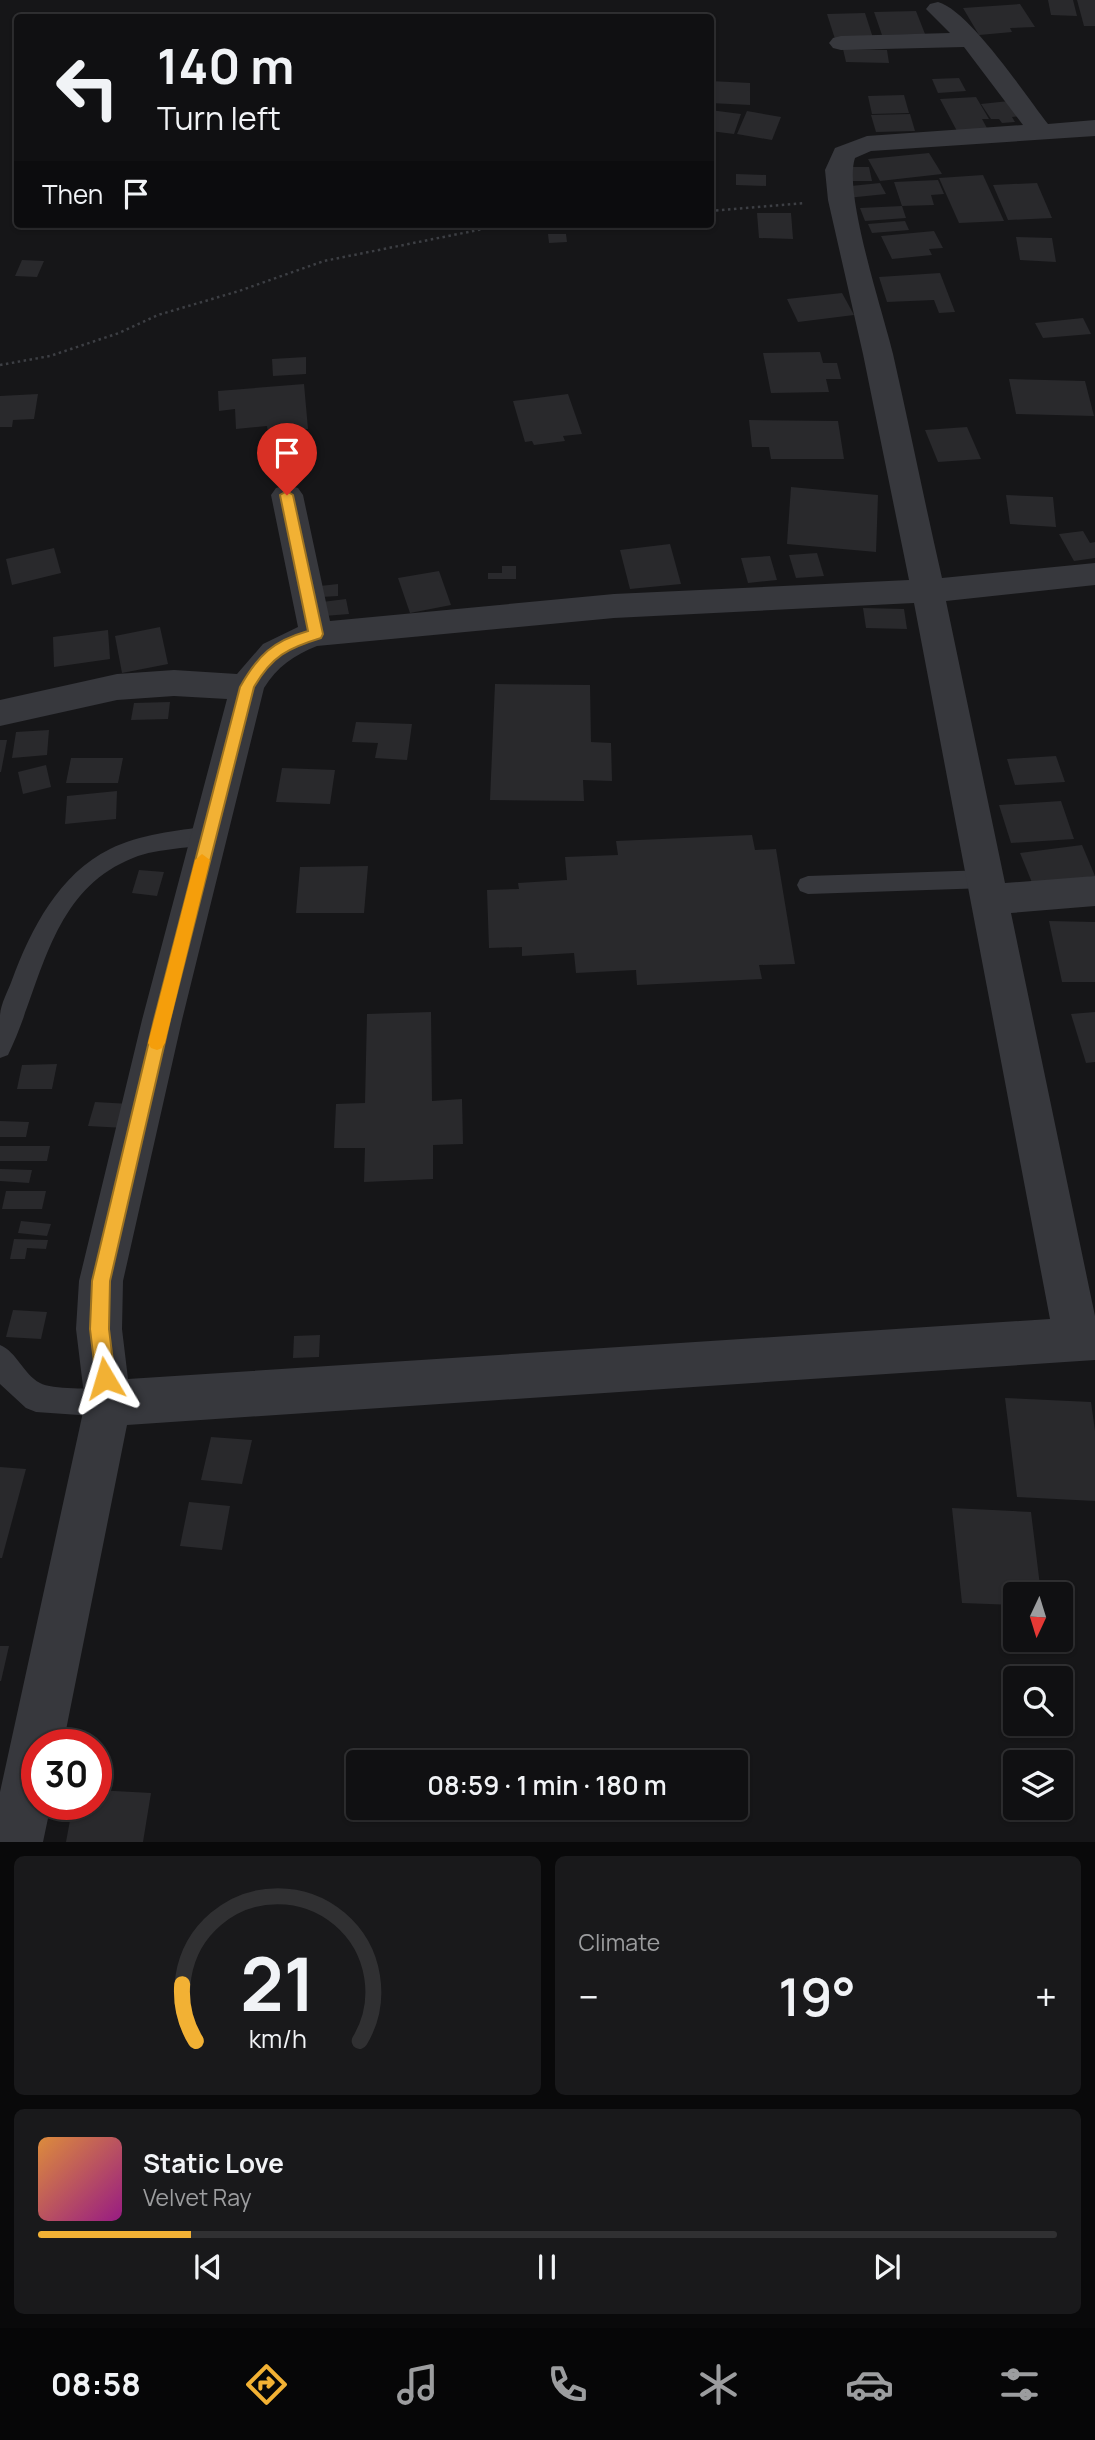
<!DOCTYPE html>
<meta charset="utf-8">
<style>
:root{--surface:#101012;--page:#19191b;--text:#f1f3f6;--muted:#9c9d9f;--line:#303032;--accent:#f2b134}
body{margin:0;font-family:Manrope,sans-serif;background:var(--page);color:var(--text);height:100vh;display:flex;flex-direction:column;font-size:26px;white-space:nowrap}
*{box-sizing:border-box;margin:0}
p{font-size:23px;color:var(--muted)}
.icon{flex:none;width:38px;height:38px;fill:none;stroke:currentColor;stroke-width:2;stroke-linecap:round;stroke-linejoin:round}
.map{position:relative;height:1842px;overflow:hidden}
.drawer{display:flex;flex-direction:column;gap:14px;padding:14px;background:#09090a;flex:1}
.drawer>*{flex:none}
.banner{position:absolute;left:14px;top:14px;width:700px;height:214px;border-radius:7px;box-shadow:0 2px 5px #0004,0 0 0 2px var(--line);background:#101012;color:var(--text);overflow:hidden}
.needle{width:46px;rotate:184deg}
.fabs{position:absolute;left:1003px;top:1582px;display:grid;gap:14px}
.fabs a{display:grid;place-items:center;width:70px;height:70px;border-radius:7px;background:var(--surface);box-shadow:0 2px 5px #0004,0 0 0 2px var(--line);font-size:35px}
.speed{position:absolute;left:21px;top:1729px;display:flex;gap:14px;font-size:35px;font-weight:700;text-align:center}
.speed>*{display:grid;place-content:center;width:91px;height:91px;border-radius:50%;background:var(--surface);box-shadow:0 2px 5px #0004,0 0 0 2px var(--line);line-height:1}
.speed .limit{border:10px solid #d22;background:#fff;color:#111}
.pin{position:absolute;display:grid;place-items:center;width:60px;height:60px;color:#fff;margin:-72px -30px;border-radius:50% 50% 50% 0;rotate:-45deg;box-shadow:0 0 7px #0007}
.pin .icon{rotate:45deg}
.me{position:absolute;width:77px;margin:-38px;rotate:353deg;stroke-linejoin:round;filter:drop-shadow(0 0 5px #0008)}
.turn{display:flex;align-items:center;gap:24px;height:147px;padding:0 28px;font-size:32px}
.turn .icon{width:91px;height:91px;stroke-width:2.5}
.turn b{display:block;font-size:49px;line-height:60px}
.then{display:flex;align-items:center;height:66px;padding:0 28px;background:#0003;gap:14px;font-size:26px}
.big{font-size:52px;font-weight:600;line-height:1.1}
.drawer .tile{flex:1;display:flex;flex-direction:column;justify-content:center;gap:10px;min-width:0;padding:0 24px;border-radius:10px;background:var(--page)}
.drawer .dial{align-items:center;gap:0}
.dial svg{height:182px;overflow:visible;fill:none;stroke:var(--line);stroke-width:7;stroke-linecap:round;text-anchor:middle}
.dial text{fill:var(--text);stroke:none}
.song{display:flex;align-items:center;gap:21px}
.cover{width:84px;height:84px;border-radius:10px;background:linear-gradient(135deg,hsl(30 70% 55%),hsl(310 70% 35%))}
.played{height:7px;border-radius:4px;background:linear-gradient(90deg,var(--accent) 15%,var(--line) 15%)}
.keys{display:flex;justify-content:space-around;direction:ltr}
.heat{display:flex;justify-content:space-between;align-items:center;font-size:38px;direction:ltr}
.drawer .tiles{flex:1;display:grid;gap:14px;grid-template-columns:1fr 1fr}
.tile:last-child{grid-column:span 2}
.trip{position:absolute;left:346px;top:1750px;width:402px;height:70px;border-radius:7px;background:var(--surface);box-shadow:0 2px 5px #0004,0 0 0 2px var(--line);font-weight:600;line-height:70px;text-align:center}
.tabs{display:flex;height:112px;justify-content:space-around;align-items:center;background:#060607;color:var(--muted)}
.tabs .icon{width:49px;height:49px}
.tabs .on{color:var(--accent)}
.tabs b{font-size:32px;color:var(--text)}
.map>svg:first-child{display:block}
.building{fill:#29292c}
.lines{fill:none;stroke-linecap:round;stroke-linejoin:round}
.path{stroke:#3d3f44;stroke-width:2.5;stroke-dasharray:2.5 3.5;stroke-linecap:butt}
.lane{fill:#37383d;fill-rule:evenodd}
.street{fill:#37383d;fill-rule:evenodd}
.route{fill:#f2b134;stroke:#9d7322;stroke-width:2}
.slow{fill:#f59e0b}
</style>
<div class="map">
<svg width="1095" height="1842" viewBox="0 0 1095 1842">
<rect width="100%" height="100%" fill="#161618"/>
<g class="building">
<path d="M 1048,0 L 1073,0 L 1077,16 L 1051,15 Z"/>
<path d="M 1077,0 L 1095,0 L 1095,26 L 1084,26 Z"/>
<path d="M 1020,4 L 1035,27 L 1010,28 L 1012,32 L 979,35 L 963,8 Z"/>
<path d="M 916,11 L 925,34 L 882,35 L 874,12 Z"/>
<path d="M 865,13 L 873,38 L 835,39 L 827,14 Z"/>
<path d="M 843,49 L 887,50 L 889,63 L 846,62 Z"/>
<path d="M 959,78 L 966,91 L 938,93 L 932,79 Z"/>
<path d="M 710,81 L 750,83 L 750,105 L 710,103 Z"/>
<path d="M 904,95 L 909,113 L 872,114 L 868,96 Z"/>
<path d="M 976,97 L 989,119 L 982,119 L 988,130 L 958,133 L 940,99 Z"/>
<path d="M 1009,101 L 1019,116 L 1012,117 L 1015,122 L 1002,123 L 999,119 L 991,119 L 981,104 Z"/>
<path d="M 710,110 L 741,114 L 734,134 L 710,131 Z"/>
<path d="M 747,111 L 781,117 L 772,140 L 737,134 Z"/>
<path d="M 910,114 L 915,131 L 876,132 L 871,115 Z"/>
<path d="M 929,153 L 942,174 L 880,181 L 868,159 Z"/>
<path d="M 843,167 L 869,167 L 872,181 L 845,181 Z"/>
<path d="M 736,174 L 766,175 L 766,186 L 736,185 Z"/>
<path d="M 983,175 L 1004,221 L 959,223 L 939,178 Z"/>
<path d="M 938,180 L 944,194 L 931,195 L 934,205 L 902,206 L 894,182 Z"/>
<path d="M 880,183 L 886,194 L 847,198 L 841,187 Z"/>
<path d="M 1037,183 L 1052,218 L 1008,220 L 993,185 Z"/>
<path d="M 902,206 L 906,218 L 865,221 L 860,208 Z"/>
<path d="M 757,213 L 791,213 L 793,239 L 759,238 Z"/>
<path d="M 905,221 L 909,230 L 872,233 L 868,224 Z"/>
<path d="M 934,231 L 943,248 L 929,249 L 932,255 L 892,259 L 881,236 Z"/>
<path d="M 548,234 L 566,234 L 567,242 L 549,243 Z"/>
<path d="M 1016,237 L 1052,238 L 1056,262 L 1020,260 Z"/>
<path d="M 22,260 L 44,261 L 37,277 L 15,276 Z"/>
<path d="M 940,273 L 955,312 L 939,313 L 934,300 L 887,302 L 879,277 Z"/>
<path d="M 842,293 L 854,315 L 798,322 L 787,299 Z"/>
<path d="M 1083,318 L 1091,334 L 1043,338 L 1035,323 Z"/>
<path d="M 820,352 L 823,363 L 837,363 L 841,379 L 826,379 L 829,392 L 771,393 L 763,353 Z"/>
<path d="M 306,357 L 306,374 L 273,376 L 272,359 Z"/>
<path d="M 1009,379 L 1085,381 L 1094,416 L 1016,414 Z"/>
<path d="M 304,384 L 308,429 L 268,433 L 267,426 L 236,429 L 235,409 L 219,411 L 218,391 Z"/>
<path d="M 38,394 L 34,419 L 13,420 L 12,427 L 0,427 L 0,396 Z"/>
<path d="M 568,394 L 582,434 L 563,436 L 565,441 L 534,445 L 532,441 L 525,442 L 513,401 Z"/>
<path d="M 749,420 L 838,421 L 844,459 L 771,459 L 769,447 L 752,447 Z"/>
<path d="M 967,427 L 981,459 L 938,462 L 925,430 Z"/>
<path d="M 791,487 L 878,495 L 876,552 L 787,544 Z"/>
<path d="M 1006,495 L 1053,497 L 1056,527 L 1010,524 Z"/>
<path d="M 1083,531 L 1090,543 L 1095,542 L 1095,558 L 1074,561 L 1059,534 Z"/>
<path d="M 670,544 L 681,584 L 630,589 L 620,550 Z"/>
<path d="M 54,548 L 61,573 L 12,585 L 6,559 Z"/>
<path d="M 817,553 L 824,576 L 796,578 L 789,555 Z"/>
<path d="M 770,556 L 777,580 L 748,583 L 741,558 Z"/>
<path d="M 502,566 L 516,566 L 516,579 L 488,579 L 488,573 L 502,573 Z"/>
<path d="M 439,571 L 451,605 L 410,613 L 398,578 Z"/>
<path d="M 338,584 L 338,596 L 321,597 L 320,586 Z"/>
<path d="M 346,599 L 349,614 L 324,616 L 322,602 Z"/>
<path d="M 863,608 L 904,609 L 907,629 L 866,628 Z"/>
<path d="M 160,627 L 168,664 L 122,673 L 115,636 Z"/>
<path d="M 108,630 L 110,659 L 54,667 L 53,637 Z"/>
<path d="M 495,684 L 590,685 L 591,742 L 611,743 L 612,781 L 583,780 L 584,801 L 490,800 Z"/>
<path d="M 170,702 L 168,719 L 131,720 L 134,703 Z"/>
<path d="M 356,722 L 412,724 L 407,760 L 375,758 L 378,743 L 352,742 Z"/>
<path d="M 49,730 L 47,755 L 12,758 L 16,732 Z"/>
<path d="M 0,740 L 7,740 L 1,772 L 0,772 Z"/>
<path d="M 1056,756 L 1065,782 L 1015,785 L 1007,759 Z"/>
<path d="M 71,758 L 123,758 L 118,783 L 66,783 Z"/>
<path d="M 46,765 L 51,787 L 23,794 L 18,772 Z"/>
<path d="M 282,768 L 335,770 L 330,804 L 276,802 Z"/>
<path d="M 117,791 L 116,819 L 65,824 L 67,796 Z"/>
<path d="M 1061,801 L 1074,839 L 1011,843 L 999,805 Z"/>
<path d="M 752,835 L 755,850 L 776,849 L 795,964 L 759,965 L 762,979 L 637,985 L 636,970 L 576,973 L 574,953 L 522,956 L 522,947 L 489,948 L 487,890 L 519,889 L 518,883 L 567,880 L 565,857 L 618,855 L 616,841 Z"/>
<path d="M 1082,845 L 1095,876 L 1033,885 L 1020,853 Z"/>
<path d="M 368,866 L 364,913 L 296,913 L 300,867 Z"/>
<path d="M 139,870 L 164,872 L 157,896 L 132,893 Z"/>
<path d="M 1049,921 L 1095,922 L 1095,982 L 1062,982 Z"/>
<path d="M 431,1012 L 432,1101 L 462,1099 L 463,1144 L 433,1145 L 433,1179 L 364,1182 L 365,1148 L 334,1148 L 336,1104 L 365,1103 L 367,1014 Z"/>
<path d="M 1095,1012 L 1095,1062 L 1086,1063 L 1071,1014 Z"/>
<path d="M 57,1064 L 52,1089 L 17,1089 L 22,1065 Z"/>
<path d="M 95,1102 L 130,1104 L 125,1128 L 88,1126 Z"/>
<path d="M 0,1121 L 29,1122 L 26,1137 L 0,1137 Z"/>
<path d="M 0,1146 L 50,1146 L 47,1161 L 0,1161 Z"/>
<path d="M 0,1169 L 32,1170 L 29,1183 L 0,1181 Z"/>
<path d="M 6,1191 L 46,1191 L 42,1209 L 2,1209 Z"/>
<path d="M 21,1221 L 51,1224 L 47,1236 L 18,1233 Z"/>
<path d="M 14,1239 L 48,1240 L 46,1249 L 27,1248 L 25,1259 L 10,1259 Z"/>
<path d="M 13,1310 L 47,1312 L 41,1339 L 6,1337 Z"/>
<path d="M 320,1335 L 319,1357 L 293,1358 L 294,1336 Z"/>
<path d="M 1005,1398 L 1091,1402 L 1095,1431 L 1095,1501 L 1017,1497 Z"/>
<path d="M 211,1437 L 252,1440 L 242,1484 L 201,1480 Z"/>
<path d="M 0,1467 L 26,1469 L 2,1558 L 0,1558 Z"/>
<path d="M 189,1502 L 230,1506 L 222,1550 L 180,1546 Z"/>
<path d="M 952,1508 L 1031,1512 L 1041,1594 L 1015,1594 L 1015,1605 L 962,1603 Z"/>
<path d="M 0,1646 L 9,1646 L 1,1681 L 0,1681 Z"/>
<path d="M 96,1790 L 151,1793 L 143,1842 L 66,1842 L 73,1804 L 96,1804 Z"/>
</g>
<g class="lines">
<g class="path">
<path d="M 710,211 L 805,203"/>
<path d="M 0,365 L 50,356 L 119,333 L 158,315 L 239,291 L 324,261 L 498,226 L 524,224"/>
</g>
<g class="lane">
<path d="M 209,826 L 217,829 L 220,835 L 217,841 C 190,850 160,847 133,858 C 49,891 42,985 8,1055 L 0,1058 C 0,1044 0,1029 0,1015 C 1,1003 8,991 12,980 C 31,929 59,874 110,849 C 140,834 176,831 209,826 Z"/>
<path d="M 987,870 L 995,873 L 998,879 L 995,885 L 987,888 L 808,894 L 800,891 L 797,885 L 800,879 L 808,876 Z"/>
<path d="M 0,1345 C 17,1352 23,1374 40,1383 C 52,1390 93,1388 108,1389 L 118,1393 L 122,1403 L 118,1413 L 108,1417 L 36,1412 L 26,1408 L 0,1384 Z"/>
</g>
<path class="street" d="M 938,2 C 969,10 1026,96 1048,124 L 1095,120 L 1095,136 L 871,151 L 855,158 C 843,193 883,312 893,354 C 910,429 925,504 942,578 L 1095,563 L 1095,585 L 946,601 L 1005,883 L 1095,876 L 1095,906 L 1011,913 L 1095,1316 L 1095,1360 L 127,1425 L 63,1745 L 37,1745 L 37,1804 L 51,1804 L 43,1842 L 0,1842 L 0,1792 L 85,1403 L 76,1329 L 79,1281 L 142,1020 L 227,699 L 174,696 L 117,700 L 0,726 L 0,700 L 117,674 L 174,670 L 237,674 L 263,644 L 298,627 L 271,495 L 276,488 L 287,485 L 298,488 L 303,495 L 330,621 L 614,594 L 909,580 L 863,354 L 828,200 L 825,170 L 835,148 L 867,136 L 1023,125 L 964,47 L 841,50 L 833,48 L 829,43 L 833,38 L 841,36 L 950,33 L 926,9 L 930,4 ZM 914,603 L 1050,1319 L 128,1379 L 122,1329 L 123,1281 L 182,1020 L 264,688 C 277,667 294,655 317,646 L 614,618 Z"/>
</g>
<path class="route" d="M 287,491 L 293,495 L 323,634 L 321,638 C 288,648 272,656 254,687 L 170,1020 L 110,1281 L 109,1329 L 115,1378 L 112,1385 L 105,1388 L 98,1385 L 96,1378 L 90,1329 L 92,1281 L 154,1020 L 240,687 C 258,655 273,641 308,631 L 280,495 Z"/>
<path class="slow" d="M 202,854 L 210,860 L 165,1043 L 162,1048 L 157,1050 L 151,1048 L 148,1043 L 195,860 Z"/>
</svg>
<div class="fabs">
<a><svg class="needle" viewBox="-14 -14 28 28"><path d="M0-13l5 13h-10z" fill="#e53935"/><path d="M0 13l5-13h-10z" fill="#9c9d9f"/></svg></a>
<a><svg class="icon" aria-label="search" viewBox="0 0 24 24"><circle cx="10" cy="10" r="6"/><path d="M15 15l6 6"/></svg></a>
<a><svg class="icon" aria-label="layers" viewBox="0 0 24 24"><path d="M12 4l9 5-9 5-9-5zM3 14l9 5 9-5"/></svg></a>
</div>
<div class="speed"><div class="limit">30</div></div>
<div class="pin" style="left:287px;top:495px;background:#d93025"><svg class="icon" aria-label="arrive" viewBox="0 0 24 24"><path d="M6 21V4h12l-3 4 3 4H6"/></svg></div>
<svg class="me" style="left:105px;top:1378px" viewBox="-20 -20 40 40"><path d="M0-17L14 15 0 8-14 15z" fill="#f2b134" stroke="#fff" stroke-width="4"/></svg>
<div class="trip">08:59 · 1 min · 180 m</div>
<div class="banner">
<div class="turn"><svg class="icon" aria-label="left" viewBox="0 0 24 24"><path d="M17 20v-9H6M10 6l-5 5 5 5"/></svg><div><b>140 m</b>Turn left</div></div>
<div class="then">Then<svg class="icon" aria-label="arrive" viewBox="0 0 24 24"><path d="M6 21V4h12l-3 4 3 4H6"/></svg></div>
</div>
</div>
<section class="drawer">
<div class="tiles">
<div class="tile dial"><svg viewBox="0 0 100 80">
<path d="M14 69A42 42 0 1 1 86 69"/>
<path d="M14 69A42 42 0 0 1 8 44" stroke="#f2b134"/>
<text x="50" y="56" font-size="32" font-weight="700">21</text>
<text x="50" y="72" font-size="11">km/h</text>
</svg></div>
<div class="tile"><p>Climate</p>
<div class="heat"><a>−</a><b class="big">19°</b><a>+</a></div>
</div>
<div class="tile">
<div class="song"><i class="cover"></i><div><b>Static Love</b><p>Velvet Ray</p></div></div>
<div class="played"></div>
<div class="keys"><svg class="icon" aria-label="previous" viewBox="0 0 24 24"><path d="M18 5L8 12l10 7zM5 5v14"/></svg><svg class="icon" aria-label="pause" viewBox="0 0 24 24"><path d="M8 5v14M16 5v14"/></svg><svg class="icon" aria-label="next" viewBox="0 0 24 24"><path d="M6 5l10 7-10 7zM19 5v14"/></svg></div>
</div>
</div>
</section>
<nav class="tabs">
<b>08:58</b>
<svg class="icon on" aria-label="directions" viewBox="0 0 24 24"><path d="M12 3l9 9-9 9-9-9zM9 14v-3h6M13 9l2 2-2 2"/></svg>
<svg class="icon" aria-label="music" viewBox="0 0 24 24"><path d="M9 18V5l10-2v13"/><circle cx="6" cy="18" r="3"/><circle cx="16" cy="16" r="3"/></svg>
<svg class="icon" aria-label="phone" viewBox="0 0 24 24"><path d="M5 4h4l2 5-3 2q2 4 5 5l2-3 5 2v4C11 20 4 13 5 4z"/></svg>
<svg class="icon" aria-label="climate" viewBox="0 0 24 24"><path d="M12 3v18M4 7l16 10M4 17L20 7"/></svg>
<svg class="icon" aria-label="car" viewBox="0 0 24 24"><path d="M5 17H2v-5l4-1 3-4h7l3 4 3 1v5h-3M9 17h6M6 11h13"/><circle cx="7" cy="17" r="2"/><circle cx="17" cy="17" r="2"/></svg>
<svg class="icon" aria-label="filters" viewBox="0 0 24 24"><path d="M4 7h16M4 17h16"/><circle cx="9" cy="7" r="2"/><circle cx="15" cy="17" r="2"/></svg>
</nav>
